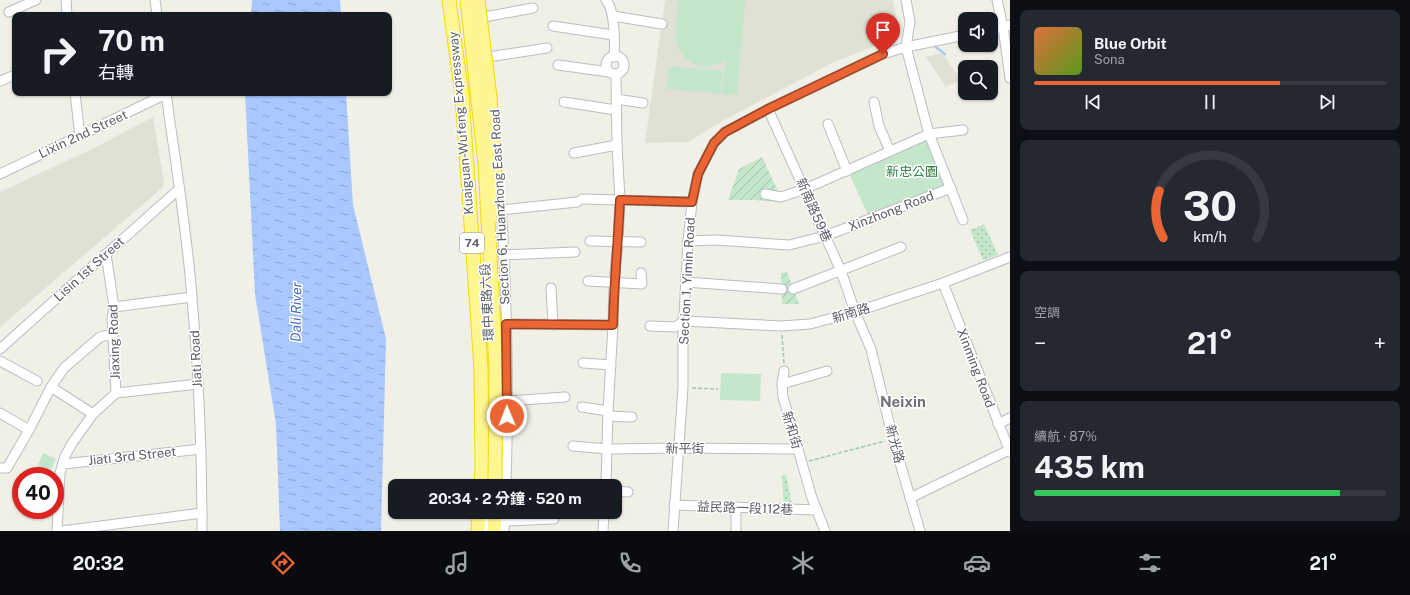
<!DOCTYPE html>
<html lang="zh-TW">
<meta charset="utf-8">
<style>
:root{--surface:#171b24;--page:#242831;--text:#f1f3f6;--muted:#9ea1a6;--line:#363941;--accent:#ea6533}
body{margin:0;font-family:"Public Sans","Noto Sans TC",sans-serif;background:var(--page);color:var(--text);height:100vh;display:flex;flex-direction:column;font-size:15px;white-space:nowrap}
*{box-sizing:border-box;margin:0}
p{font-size:13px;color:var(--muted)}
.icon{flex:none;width:22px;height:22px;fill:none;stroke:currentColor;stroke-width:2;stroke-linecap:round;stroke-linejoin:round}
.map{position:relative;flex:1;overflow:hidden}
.side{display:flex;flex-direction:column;gap:10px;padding:10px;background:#0d0f14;width:400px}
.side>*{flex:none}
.top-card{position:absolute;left:12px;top:12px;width:380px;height:84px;border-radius:8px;box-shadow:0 1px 3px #0004;background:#171b24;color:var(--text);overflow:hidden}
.tools{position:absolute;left:958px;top:12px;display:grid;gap:8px}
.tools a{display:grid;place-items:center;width:40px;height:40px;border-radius:8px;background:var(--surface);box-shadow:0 1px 3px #0004;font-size:20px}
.speed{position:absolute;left:12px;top:467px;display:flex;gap:8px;font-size:20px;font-weight:700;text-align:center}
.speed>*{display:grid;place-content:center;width:52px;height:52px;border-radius:50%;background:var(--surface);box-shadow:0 1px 3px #0004;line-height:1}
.speed .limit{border:6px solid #d22;background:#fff;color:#111}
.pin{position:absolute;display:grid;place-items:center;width:34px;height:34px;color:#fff;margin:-41px -17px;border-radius:50% 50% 50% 0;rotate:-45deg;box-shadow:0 0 4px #0007}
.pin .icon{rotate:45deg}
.me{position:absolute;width:44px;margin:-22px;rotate:359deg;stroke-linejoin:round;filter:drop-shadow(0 0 3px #0008)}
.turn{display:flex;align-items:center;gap:14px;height:84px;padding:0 20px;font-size:18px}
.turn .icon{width:52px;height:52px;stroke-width:2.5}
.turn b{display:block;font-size:28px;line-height:34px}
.big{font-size:30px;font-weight:700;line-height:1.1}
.side .tile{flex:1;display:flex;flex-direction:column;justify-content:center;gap:6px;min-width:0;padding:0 14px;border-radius:8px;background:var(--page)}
.side .dial{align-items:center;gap:0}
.dial svg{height:104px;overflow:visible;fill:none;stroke:var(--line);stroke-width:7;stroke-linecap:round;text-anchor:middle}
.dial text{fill:var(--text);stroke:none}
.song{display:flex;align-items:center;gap:12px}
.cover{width:48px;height:48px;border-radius:6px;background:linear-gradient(135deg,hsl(20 70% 55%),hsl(90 70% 35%))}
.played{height:4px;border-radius:2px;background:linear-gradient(90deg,var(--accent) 70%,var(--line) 70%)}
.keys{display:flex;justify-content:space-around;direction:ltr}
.heat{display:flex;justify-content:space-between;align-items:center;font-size:22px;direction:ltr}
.charge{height:6px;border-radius:3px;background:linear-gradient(90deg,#34c759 87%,var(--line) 0)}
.trip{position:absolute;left:388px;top:479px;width:234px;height:40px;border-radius:8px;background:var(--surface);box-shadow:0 1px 3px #0004;font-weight:700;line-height:40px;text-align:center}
.menu{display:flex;height:64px;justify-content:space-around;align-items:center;background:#090b0e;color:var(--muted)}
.menu .icon{width:28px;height:28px}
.menu .active{color:var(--accent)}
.menu b{font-size:18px;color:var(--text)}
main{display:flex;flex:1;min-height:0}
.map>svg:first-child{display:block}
.education{fill:#e0e0d5}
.grass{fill:url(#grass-dots)}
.park{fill:#c4e7cb}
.garden{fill:url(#garden-furrows)}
.water{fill:url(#water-ripples)}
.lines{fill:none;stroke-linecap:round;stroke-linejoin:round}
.stream{stroke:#a8c8ff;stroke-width:2.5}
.minor-casing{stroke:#bbbdc2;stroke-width:11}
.highway-casing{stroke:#f7d900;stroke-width:15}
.path{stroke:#9dc8b2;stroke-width:1.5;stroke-dasharray:4 2;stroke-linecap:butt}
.minor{stroke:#fff;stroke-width:9}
.highway{stroke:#fdf691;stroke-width:13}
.highway-bridge-casing{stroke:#f7d900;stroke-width:15;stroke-linecap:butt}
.highway-bridge{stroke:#fdf691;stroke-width:13}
.route-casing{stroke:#984221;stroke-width:10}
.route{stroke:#ea6533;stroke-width:7}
.labels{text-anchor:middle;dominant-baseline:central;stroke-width:3;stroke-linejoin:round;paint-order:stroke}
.shield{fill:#fff;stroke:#8e9095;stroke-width:1}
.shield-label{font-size:12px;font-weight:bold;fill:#5e6067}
.street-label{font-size:13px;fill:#5e6067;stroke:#fff}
.park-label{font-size:13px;fill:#348146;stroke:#fff}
.water-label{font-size:14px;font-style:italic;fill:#496dc4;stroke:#fff}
.quarter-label{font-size:15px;font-weight:bold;fill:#6f7279;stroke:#fff}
</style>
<main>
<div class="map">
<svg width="1010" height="531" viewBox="0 0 1010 531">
<defs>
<pattern id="grass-dots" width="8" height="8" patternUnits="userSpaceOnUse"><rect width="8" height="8" fill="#c4e7cb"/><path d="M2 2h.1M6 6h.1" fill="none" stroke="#a2bfa9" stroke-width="1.8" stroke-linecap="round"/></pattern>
<pattern id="garden-furrows" width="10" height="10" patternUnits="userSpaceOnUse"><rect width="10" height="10" fill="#c4e7cb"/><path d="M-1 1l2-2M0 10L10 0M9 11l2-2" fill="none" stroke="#a2bfa9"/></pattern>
<pattern id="water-ripples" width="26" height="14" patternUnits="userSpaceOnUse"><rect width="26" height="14" fill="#a8c8ff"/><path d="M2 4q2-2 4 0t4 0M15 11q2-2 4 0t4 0" fill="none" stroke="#8ca6d2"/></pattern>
</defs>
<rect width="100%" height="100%" fill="#f0f0e7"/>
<g class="education">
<path d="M 665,0 L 893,0 L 897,23 L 882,43 L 832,63 L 717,124 L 688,142 L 645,143 Z"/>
<path d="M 943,53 L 960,80 L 946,87 L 926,57 Z"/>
<path d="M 153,117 L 164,183 L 162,188 L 0,327 L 0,192 L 92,149 Z"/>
</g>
<g class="grass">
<path d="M 984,224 L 998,255 L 983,260 L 970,230 Z"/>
<path d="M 782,475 L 786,475 L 793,508 L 784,508 Z"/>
</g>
<g class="park">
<path d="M 678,0 L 745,0 L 737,95 L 721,94 L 726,60 C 720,63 712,67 705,67 C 692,66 678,54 676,41 C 674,30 678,12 678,0 Z"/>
<path d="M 669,66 L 723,71 L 720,94 L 666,89 Z"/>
<path d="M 927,136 L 947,185 L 869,217 L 848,171 Z"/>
<path d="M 721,373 L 761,374 L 760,401 L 720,400 Z"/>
<path d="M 43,453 L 56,459 L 48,476 L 31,476 L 35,472 Z"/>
</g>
<g class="garden">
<path d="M 762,157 L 779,193 L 776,202 L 755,200 L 728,200 L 739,169 Z"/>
<path d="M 787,272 L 799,304 L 782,304 L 781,273 Z"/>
</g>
<g class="water">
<path d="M 252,0 L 340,0 L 341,15 L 251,15 Z"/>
<path d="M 245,93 L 346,93 L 353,205 L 386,339 L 381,531 L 280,531 L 276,424 L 255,294 Z"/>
</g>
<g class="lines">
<path class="stream" d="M 933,45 L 945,54"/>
<g class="minor-casing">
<g id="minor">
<path d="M 66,0 L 67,15"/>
<path d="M 155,0 L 157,15"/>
<path d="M 606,0 C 615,10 615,43 614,57"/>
<path d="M 906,0 L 910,22 L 906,47 L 929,134 L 963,220"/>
<path d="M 997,0 L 1003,27 L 1010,78"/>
<path d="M 9,12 L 36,0"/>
<path d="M 613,16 L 662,24"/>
<path d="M 484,17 L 533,8"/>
<path d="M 553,26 L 613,35"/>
<path d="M 991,30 L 1010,25"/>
<circle cx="615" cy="65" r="9"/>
<path d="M 488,57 L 547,48"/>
<path d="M 558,65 L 609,72"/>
<path d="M 0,81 L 15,75"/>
<path d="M 75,93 L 80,136"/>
<path d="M 166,93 C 175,161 187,229 192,298 C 199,375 202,453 202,531"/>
<path d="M 616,99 L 643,103"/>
<path d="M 564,102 L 616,110"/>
<path d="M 874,102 L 879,126 L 890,151"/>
<path d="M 768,109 L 841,271 L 855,312 L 871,349 L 893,439 L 920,531"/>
<path d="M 828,124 L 847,171"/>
<path d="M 574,153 L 617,145"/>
<path d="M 0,174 L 166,94"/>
<path d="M 765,194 L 781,197 L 805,189 L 929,134 L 963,130"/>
<path d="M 582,199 L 692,202"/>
<path d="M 501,204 C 507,297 509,392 506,486"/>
<path d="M 501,210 L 577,202"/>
<path d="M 590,241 L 641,242"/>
<path d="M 688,241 L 716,240 L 789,245 L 825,236 L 951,188"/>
<path d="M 503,255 L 575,252"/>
<path d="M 588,281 L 642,284 L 641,273"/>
<path d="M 686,282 L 782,289"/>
<path d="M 943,283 L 1010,452"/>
<path d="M 551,288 L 553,325"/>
<path d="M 793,289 L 901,247"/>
<path d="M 114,307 L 192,297"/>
<path d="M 506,324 L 613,325"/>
<path d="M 650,326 L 675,327 L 684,321 L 781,326 L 810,324 L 855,312 L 943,283 L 1010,257"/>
<path d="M 0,349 L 179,189"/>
<path d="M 0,361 L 37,381"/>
<path d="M 583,363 L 611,365"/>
<path d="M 784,371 L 782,384 L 783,397 L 812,498 L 825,531"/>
<path d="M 782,384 L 827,371"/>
<path d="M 51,387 L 93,414"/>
<path d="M 116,393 L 198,384"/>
<path d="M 507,401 L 565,397"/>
<path d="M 582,407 L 608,411"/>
<path d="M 0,413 L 29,430"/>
<path d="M 608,416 L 632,417"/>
<path d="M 998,424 L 1010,418"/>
<path d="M 573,446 L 608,449 L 679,448 L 798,449"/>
<path d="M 63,464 L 201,449"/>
<path d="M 0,468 L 7,468 L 29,430 L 51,387 L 64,368 L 100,337 L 113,334"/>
<path d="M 579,485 L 596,486"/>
<path d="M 606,486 L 608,411 L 613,325 L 614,284 L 618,242 L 620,200 L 617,145 L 616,75"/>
<path d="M 615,491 L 628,492"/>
<path d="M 910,498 L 1009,450"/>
<path d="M 674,505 L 817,510"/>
<path d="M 736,507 L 736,531"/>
<path d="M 505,521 L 554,519"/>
<path d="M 57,531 L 60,473 L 65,456 L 73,442 L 93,414 L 116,393 L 112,318 L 114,307 L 106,254"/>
<path d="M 62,531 L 202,513"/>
<path d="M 485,531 L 487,512"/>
<path d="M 504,531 L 505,512"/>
<path d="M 603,531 L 604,512"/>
<path d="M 673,531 L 683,387 L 683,334 L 688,241 L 692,202 L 698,174 L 714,143 L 725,132 L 768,109 L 883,54 L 906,47 L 965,35"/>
</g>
</g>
<g class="highway-casing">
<g id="highway">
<path d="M 449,0 L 462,95 L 481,368 L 482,467 L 481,486"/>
<path d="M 478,531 L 479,512"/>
<path d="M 494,531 L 495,512"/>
</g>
</g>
<g class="path">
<path d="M 891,29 L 899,35"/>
<path d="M 782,335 L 784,363"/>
<path d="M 692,388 L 718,389"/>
<path d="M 809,461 L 885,441"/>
</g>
<use href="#minor" class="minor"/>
<use href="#highway" class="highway"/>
<g class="highway-bridge-casing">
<g id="highway-bridge">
<path d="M 467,0 L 485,164 L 496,368 L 495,486"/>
<path d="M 478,0 L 490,97 L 496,195 L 495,215"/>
</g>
</g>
<use href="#highway-bridge" class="highway-bridge"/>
</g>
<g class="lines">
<g class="route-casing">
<path id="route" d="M 507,416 L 506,324 L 613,325 C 614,283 618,242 620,200 L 692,202 L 698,174 L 714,143 L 725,132 L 768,109 L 883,54"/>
</g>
<use href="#route" class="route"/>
</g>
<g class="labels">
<rect class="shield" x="460" y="233" width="24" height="20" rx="3"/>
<g class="shield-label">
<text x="472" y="243">74</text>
</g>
<g class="street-label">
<text transform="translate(461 123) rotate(-95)">Kuaiguan-Wufeng Expressway</text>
<text transform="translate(83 134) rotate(-25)">Lixin 2nd Street</text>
<text transform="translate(500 207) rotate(-93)">Section 6, Huanzhong East Road</text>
<text transform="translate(814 210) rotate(66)">新南路59巷</text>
<text transform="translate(891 211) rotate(-21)">Xinzhong Road</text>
<text transform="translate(89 269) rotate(-42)">Lisin 1st Street</text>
<text transform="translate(687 281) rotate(-87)">Section 1, Yimin Road</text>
<text transform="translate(487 302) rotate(-93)">環中東路六段</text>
<text transform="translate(851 313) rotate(-17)">新南路</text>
<text transform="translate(114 342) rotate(-92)">Jiaxing Road</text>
<text transform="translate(196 359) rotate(-93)">Jiati Road</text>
<text transform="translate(976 368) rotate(69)">Xinming Road</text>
<text transform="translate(792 430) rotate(73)">新和街</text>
<text transform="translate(895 444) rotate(75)">新光路</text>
<text x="685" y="448">新平街</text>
<text transform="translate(132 456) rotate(-6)">Jiati 3rd Street</text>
<text transform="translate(745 508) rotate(2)">益民路一段112巷</text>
</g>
<g class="park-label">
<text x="912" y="171">新忠公園</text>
</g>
<g class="water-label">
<text transform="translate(296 312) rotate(-89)">Dali River</text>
</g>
<g class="quarter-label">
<text x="903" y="401">Neixin</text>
</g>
</g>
</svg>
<div class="tools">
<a><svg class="icon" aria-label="sound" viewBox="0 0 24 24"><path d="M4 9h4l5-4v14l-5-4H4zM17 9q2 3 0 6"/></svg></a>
<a><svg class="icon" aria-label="search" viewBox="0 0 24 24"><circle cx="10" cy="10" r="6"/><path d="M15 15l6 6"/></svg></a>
</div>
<div class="speed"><div class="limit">40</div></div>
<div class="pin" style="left:883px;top:54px;background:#d93025"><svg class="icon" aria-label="arrive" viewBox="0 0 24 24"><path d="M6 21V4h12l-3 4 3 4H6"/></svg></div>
<svg class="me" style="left:507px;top:416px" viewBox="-20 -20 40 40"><circle r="17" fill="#ea6533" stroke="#fff" stroke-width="3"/><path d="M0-11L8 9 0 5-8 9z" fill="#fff"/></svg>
<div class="trip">20:34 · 2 分鐘 · 520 m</div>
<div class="top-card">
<div class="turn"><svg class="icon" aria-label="right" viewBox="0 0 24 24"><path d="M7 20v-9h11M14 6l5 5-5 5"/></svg><div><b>70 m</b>右轉</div></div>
</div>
</div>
<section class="side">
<div class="tile">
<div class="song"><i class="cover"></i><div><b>Blue Orbit</b><p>Sona</p></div></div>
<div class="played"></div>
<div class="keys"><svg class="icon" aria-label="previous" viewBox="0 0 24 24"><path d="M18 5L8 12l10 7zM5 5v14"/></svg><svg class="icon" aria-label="pause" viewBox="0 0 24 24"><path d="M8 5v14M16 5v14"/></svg><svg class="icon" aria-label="next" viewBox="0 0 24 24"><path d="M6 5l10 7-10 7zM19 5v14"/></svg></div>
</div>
<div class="tile dial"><svg viewBox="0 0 100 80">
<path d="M14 69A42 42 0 1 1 86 69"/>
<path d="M14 69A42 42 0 0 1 11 33" stroke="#ea6533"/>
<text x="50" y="56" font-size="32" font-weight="700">30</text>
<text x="50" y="72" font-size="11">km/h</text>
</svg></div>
<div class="tile"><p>空調</p>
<div class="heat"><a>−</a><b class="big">21°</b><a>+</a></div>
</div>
<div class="tile"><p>續航 · 87%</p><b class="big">435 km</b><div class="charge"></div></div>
</section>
</main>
<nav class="menu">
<b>20:32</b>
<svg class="icon active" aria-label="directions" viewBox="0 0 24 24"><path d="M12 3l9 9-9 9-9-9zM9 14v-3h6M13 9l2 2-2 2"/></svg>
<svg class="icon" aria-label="music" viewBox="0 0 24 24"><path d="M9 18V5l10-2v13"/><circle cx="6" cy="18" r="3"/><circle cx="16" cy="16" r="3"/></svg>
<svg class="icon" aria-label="phone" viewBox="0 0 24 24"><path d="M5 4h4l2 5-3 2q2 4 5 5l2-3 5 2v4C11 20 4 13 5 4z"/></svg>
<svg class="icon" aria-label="climate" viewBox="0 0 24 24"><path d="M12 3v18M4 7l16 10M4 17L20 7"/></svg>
<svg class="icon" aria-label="car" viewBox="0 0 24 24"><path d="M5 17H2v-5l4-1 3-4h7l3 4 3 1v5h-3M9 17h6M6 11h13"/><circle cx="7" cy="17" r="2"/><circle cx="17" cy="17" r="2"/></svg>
<svg class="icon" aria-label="filters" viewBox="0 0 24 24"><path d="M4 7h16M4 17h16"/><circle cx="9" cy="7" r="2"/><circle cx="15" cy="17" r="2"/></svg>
<b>21°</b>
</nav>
